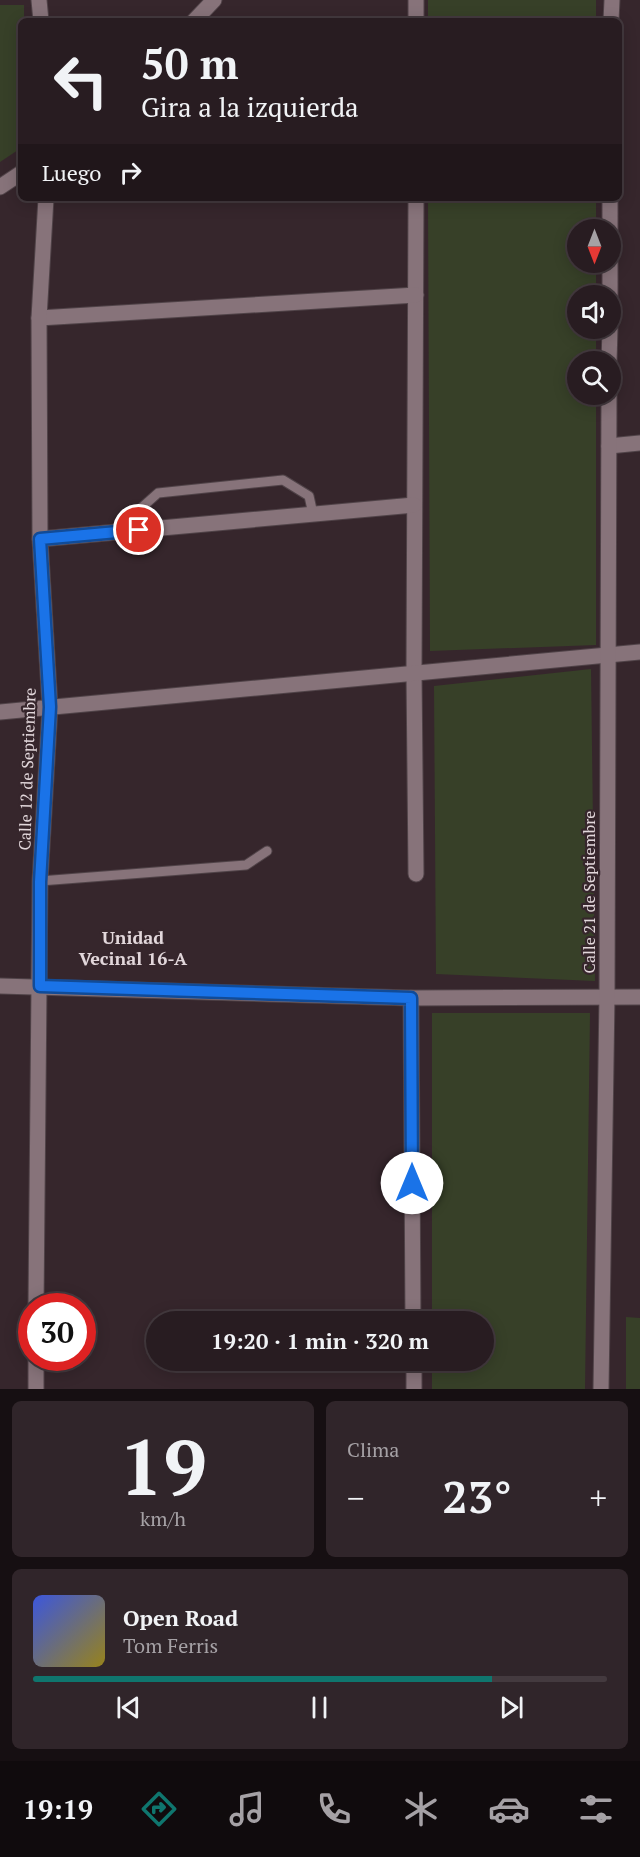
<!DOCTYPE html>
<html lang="es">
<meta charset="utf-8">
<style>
:root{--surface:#281c21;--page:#30252a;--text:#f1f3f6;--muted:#a5a1a5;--line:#443a3f;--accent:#0f766e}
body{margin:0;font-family:"PT Serif",serif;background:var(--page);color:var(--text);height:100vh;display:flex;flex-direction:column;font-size:22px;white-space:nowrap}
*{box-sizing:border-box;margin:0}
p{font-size:20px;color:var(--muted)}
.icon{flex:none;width:33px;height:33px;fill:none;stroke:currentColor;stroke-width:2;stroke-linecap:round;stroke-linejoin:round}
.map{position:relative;height:1389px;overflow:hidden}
.panel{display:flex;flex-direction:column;gap:12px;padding:12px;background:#160f12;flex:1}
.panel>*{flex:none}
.banner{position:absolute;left:18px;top:18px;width:604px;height:183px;border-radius:9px;box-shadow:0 3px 15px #0003,0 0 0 2px var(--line);background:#281c21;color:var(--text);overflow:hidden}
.needle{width:39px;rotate:180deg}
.controls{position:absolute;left:567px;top:219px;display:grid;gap:12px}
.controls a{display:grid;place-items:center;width:54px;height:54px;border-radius:50%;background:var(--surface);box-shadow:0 3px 15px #0003,0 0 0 2px var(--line);font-size:30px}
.speed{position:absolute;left:18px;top:1293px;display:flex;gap:12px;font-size:30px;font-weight:700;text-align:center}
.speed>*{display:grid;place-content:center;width:78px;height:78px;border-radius:50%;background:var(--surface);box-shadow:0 3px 15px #0003,0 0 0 2px var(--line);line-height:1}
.speed .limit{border:9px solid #d22;background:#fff;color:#111}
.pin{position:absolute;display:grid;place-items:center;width:51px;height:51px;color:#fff;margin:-26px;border:3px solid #fff;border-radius:50%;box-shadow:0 2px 6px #0007}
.me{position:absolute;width:66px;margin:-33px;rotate:0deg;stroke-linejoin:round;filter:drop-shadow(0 0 4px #0008)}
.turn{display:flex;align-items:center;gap:21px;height:126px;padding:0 24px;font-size:27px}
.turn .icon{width:78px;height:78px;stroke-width:2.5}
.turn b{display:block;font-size:42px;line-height:51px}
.then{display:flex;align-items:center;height:57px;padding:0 24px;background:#0003;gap:12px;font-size:22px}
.big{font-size:45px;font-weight:600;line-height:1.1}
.panel .card{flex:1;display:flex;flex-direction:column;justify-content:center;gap:9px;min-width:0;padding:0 21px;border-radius:9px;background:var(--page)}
.panel .dial{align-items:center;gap:0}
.dial b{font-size:78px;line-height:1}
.song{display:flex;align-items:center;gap:18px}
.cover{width:72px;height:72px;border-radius:9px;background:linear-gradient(135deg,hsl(230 70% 55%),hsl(50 70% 35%))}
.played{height:6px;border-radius:3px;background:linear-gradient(90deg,var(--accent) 80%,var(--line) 80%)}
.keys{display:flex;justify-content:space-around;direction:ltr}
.heat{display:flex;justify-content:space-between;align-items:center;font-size:33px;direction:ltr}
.panel .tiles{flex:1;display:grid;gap:12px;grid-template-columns:1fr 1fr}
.card:last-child{grid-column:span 2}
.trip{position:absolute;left:146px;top:1311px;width:348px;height:60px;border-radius:30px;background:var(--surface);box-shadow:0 3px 15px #0003,0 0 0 2px var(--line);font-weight:600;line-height:60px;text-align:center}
.dock{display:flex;height:96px;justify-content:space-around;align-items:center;background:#100b0d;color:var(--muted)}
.dock .icon{width:42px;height:42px}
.dock .selected{color:var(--accent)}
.dock b{font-size:27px;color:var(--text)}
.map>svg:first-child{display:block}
.green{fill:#374028}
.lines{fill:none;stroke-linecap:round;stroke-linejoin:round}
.lane-casing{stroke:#504348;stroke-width:11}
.street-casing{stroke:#504348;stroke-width:17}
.lane{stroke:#87737a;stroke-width:9}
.street{stroke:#87737a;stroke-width:15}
.route-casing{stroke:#114b97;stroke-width:15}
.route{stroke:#1a73e8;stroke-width:10}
.labels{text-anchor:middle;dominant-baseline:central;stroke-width:4.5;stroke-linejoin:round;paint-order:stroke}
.street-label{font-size:16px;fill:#e2d7db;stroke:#36262c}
.neighbourhood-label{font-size:18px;font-weight:bold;fill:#e2d7db;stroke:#36262c}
</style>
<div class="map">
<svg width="640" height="1389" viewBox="0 0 640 1389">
<rect width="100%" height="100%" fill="#36262c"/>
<g class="green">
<rect x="428" y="0" width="168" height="21"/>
<path d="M 0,5 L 24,5 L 24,21 L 21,21 L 21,148 L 0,162 Z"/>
<path d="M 428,198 L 596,198 L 596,229 L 578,230 L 578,262 L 596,263 L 596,295 L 578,296 L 578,328 L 596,329 L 596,361 L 578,362 L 578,394 L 596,395 L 596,645 L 430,651 Z"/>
<path d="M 591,669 L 595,981 L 436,974 L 434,686 Z"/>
<path d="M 432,1013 L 590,1013 L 585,1389 L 432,1389 L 432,1361 L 483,1360 L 483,1322 L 432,1321 Z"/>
<path d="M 626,1317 L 640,1318 L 640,1389 L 626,1389 Z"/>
</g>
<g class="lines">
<g class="lane-casing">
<g id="lane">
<path d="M 139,530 L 140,509 L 158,493 L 283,480 L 309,496 L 313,514"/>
<path d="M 40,881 L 246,865 L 267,851"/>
</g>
</g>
<g class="street-casing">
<g id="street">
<path d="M 39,0 L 41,21"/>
<path d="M 194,21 L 214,0"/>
<path d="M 416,21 L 416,0"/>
<path d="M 611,21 L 612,0"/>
<path d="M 0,187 L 21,173"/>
<path d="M 416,198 L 414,673 L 416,874"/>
<path d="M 610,230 L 610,198"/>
<path d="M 610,296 L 610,262"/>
<path d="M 39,318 L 416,295"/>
<path d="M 609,362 L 610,328"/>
<path d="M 609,446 L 640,443"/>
<path d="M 40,539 L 414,505"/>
<path d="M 0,712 L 640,652"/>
<path d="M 0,986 L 411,998 L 640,997"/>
<path d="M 411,998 L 413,1322"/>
<path d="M 36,1306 L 40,881 L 50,707 L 40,539 L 39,318 L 46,198"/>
<path d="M 414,1360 L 414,1389"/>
<path d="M 36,1389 L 36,1358"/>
<path d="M 601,1389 L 607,996 L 609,394"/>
</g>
</g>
<use href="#lane" class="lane"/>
<use href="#street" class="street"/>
</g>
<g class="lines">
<g class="route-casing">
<path id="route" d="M 139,530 L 40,539 L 50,707 L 40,882 L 40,986 L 411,998 L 412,1183"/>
</g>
<use href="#route" class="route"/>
</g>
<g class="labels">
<g class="street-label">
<text transform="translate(27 769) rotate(-88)">Calle 12 de Septiembre</text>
<text transform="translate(589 892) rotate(-90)">Calle 21 de Septiembre</text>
</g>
<g class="neighbourhood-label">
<text x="133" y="937">Unidad<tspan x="133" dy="21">Vecinal 16-A</tspan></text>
</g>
</g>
</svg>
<div class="controls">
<a><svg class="needle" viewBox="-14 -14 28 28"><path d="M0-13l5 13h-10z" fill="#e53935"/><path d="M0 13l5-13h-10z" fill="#a5a1a5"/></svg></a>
<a><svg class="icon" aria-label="sound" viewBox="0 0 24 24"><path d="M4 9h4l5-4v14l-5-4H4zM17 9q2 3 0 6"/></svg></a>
<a><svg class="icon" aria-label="search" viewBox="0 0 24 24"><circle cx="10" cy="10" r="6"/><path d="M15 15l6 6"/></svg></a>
</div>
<div class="speed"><div class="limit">30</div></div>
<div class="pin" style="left:139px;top:530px;background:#d93025"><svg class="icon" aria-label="arrive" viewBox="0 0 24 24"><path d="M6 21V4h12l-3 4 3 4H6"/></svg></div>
<svg class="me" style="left:412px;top:1183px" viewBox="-20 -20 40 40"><circle r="19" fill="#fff"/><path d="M0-13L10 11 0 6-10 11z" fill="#1a73e8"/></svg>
<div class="trip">19:20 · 1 min · 320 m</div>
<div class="banner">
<div class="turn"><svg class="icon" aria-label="left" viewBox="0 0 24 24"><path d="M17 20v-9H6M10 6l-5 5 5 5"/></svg><div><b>50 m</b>Gira a la izquierda</div></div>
<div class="then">Luego<svg class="icon" aria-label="right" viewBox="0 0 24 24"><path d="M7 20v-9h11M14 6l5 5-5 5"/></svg></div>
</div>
</div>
<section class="panel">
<div class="tiles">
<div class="card dial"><b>19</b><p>km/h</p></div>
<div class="card"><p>Clima</p>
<div class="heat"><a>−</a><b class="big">23°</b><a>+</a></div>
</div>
<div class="card">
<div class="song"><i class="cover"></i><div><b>Open Road</b><p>Tom Ferris</p></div></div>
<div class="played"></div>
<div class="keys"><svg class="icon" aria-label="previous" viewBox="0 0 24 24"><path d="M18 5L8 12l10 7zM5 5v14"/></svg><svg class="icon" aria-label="pause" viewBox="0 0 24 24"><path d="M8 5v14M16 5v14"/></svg><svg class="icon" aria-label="next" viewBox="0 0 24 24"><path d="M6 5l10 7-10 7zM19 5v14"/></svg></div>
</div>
</div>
</section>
<nav class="dock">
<b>19:19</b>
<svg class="icon selected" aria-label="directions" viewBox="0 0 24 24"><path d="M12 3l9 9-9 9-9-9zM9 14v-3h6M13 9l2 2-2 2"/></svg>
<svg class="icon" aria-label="music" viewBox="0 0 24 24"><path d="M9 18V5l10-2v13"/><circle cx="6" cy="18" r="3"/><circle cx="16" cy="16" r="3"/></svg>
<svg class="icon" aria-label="phone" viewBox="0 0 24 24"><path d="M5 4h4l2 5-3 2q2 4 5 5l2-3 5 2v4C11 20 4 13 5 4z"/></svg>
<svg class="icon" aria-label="climate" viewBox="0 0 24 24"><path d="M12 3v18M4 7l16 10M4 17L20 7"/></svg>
<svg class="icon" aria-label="car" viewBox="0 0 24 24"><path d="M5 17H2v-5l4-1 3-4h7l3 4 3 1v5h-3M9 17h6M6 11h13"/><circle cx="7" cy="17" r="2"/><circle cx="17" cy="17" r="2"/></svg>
<svg class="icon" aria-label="filters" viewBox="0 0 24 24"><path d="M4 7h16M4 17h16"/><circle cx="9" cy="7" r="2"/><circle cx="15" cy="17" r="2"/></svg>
</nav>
